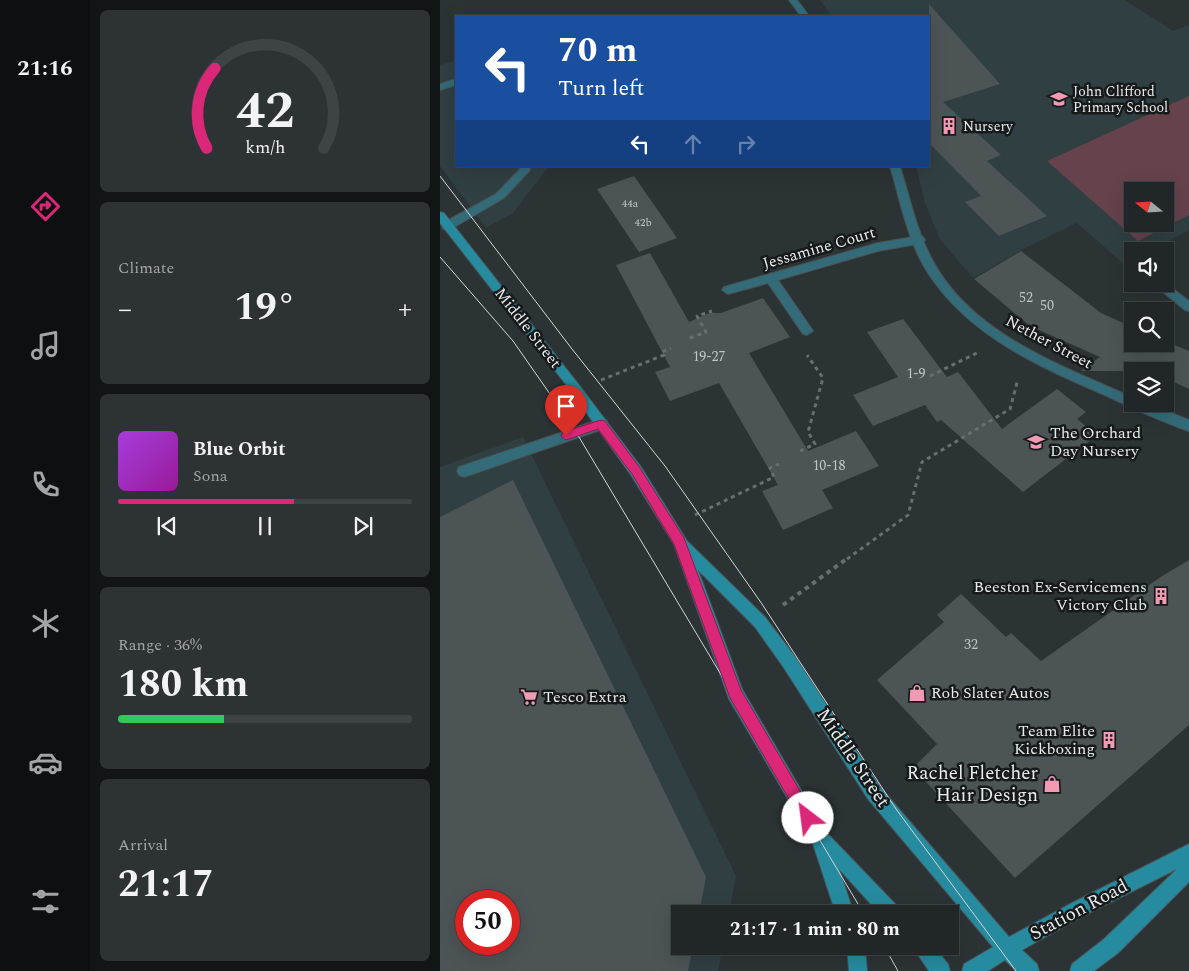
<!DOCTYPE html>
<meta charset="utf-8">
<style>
:root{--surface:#212628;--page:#2d3234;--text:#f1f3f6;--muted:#a2a5a8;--line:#3e4345;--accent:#db2777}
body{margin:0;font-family:Spectral,serif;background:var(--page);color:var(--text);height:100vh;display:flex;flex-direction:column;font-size:19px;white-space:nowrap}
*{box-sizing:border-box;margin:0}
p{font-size:16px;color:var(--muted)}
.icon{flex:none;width:28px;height:28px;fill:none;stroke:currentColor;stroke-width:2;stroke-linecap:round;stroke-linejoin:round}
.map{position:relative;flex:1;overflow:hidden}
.panel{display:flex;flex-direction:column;gap:10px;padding:10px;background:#121516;width:350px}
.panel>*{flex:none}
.hud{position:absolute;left:15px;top:15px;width:475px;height:152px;border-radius:0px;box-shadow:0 5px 20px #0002,0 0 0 1px var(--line);background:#1a4fa0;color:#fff;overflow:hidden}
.needle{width:32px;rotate:288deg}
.tools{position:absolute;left:684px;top:182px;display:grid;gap:10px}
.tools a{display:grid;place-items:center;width:50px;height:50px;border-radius:0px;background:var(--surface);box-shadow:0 5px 20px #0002,0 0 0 1px var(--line);font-size:25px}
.speed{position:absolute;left:15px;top:890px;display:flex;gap:10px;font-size:25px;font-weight:700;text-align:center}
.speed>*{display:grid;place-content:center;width:65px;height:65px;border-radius:50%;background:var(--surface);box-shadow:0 5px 20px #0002,0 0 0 1px var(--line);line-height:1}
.speed .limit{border:8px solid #d22;background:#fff;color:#111}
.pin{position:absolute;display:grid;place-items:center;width:42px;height:42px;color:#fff;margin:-51px -21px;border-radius:50% 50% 50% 0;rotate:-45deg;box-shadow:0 0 5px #0007}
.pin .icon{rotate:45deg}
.me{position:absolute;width:55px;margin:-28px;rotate:330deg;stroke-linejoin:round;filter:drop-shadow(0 0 4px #0008)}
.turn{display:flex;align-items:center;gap:18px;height:105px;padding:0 20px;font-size:22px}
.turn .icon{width:65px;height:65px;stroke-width:2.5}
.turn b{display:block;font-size:35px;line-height:42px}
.lanes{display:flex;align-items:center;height:48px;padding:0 20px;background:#0003;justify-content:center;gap:25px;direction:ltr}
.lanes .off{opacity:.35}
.big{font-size:38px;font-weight:700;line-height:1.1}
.panel .card{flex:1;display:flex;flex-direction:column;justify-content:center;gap:8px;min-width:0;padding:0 18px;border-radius:8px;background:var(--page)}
.panel .dial{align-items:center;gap:0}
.dial svg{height:130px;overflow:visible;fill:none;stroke:var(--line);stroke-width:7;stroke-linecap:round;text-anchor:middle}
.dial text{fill:var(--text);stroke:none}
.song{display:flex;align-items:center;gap:15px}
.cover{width:60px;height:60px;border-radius:8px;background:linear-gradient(135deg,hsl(280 70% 55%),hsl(300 70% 35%))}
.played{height:5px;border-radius:2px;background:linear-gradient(90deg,var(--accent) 60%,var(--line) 60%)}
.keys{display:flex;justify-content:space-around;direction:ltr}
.heat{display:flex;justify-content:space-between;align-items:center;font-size:28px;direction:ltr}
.charge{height:8px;border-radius:4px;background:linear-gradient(90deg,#34c759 36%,var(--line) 0)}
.trip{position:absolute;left:231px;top:905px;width:288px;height:50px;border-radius:0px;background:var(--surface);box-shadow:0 5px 20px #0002,0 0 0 1px var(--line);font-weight:700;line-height:50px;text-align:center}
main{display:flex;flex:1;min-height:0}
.tab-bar{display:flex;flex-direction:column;width:90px;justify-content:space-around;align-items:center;background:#0d0f10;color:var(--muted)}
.tab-bar .icon{width:35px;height:35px}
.tab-bar .on{color:var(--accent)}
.tab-bar b{font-size:22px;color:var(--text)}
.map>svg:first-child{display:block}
.built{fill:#303f42;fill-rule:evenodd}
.green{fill:#65424c;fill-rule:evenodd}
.building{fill:#4c5456;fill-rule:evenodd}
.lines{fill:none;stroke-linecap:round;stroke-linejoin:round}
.service-casing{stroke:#4a5052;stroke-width:2}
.minor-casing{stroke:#4a5052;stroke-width:2}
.secondary-casing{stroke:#4a5052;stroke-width:2}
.path-far1{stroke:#686e70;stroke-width:3;stroke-dasharray:4 4;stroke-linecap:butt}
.path{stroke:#686e70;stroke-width:4;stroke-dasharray:4.5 4.5;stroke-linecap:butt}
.service{fill:#346b78;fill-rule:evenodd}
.minor{fill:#346b78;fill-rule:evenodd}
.secondary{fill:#268b9f;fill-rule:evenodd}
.tram{stroke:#d1d6d7;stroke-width:1}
.route{fill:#db2777;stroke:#8e194d}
.labels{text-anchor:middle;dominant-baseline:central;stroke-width:5;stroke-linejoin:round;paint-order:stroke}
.far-number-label{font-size:11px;fill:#c0c5c6}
.far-poi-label{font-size:14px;fill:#e6ebec;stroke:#171a1b;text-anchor:start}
.number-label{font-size:14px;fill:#c0c5c6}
.street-label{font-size:16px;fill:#e6ebec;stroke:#171a1b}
.poi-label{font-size:16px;fill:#e6ebec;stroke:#171a1b;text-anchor:start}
.near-street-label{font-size:19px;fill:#e6ebec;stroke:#171a1b}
.near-poi-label{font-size:19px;fill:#e6ebec;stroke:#171a1b;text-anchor:end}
</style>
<main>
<nav class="tab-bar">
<b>21:16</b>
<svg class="icon on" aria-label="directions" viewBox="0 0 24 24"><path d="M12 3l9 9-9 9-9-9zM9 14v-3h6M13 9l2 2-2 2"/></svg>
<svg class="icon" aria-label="music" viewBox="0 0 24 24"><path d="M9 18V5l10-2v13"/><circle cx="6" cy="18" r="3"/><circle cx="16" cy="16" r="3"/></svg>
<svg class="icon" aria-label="phone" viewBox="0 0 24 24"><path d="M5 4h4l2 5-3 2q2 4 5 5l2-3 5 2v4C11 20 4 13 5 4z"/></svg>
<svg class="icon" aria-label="climate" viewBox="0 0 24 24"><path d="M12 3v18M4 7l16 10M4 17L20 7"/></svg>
<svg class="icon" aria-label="car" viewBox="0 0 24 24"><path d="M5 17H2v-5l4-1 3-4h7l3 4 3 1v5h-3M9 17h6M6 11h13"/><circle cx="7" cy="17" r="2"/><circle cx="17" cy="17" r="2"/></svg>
<svg class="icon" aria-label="filters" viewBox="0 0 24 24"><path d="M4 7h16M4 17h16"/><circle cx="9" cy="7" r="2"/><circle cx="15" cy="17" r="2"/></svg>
</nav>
<section class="panel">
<div class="card dial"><svg viewBox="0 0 100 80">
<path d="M14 69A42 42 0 1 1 86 69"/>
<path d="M14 69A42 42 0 0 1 19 20" stroke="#db2777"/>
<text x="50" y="56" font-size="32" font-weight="700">42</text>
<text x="50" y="72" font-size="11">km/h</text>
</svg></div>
<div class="card"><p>Climate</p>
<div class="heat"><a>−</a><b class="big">19°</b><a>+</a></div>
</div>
<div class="card">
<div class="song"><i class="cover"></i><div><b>Blue Orbit</b><p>Sona</p></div></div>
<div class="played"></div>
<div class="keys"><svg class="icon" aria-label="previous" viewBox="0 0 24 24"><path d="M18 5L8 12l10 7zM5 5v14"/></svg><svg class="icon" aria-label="pause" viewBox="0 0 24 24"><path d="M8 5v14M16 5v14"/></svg><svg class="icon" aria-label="next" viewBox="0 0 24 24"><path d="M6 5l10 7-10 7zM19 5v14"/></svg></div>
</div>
<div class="card"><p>Range · 36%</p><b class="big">180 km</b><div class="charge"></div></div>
<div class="card"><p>Arrival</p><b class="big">21:17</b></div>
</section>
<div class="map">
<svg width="749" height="971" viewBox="0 0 749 971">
<rect width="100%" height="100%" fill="#2c3335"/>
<g class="built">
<path d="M 380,0 L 685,0 L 733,31 L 749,25 L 749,230 L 710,251 L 692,251 L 692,261 L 685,265 L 637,223 L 587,247 L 533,278 L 500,239 L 485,203 L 476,166 L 489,166 L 489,16 L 392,16 ZM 692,191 L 725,191 L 725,224 L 692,224 Z"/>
<path d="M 16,60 L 16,166 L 109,166 L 73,213 L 46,228 L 0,166 L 0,65 Z"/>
<path d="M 83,437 L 296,876 L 289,914 L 240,914 L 240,946 L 283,946 L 278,971 L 0,971 L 0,467 ZM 26,901 L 69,901 L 69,944 L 26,944 Z"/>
</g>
<path class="green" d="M 749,96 L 749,215 L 698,241 L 607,161 ZM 692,191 L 725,191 L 725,224 L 692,224 Z"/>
<g class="building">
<path d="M 489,4 L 560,84 L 503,102 L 561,155 L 547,161 L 607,216 L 559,236 L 525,202 L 541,196 L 489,143 Z"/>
<path d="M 194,176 L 237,238 L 199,252 L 157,189 Z"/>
<path d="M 581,251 L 661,313 L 692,327 L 692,344 L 725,344 L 725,341 L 749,351 L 749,389 L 725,378 L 725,371 L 641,371 L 660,357 L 590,326 L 534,279 Z"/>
<path d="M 210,253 L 249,322 L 270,313 L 281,313 L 323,298 L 350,337 L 309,353 L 368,451 L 416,431 L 439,466 L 382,490 L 393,508 L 343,530 L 322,491 L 338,485 L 279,383 L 230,401 L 215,372 L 230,367 L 176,265 Z"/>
<path d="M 463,319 L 507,377 L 518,372 L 562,429 L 617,389 L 646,412 L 637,419 L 657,435 L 583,492 L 501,420 L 497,422 L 485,405 L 433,426 L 413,395 L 458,377 L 427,332 Z"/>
<path d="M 73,480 L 266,877 L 259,914 L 240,914 L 240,946 L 253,946 L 248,971 L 0,971 L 0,517 ZM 26,901 L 69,901 L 69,944 L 26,944 Z"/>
<path d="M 749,560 L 749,725 L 575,878 L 473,768 L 497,744 L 437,680 L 504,622 L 497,615 L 521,594 L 566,637 L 571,633 L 601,661 L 722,576 Z"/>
</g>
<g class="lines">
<g class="service-casing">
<g id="service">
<path d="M 16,79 L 16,85 L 0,90 L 0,84 Z"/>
<path d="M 79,166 L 89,166 L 90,170 L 64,198 L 11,229 L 3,229 L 2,226 L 3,223 L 56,194 L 80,169 Z"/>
<path d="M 479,236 L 483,237 L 485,240 L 483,243 L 438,251 L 338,280 L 373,331 L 367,335 L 363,334 L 328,283 L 288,294 L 282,290 L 284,287 L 438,243 Z"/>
<path d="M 725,283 L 749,301 L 749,311 L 745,310 L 713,284 Z"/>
<path d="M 161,419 L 166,420 L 168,424 L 166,428 L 24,477 L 19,475 L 17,471 L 19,467 Z"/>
</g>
</g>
<g class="minor-casing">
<g id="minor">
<path d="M 349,0 L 357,0 L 369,16 L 361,16 Z"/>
<path d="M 450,166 L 460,166 C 470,199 477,233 494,263 C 534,335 622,366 692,397 L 692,404 L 709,404 L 749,420 L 749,431 C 722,422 695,409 669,397 C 602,368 532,338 490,276 C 468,244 461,203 450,166 Z"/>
</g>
</g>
<g class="secondary-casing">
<g id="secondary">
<path d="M 0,212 L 4,213 L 139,385 L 201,467 L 247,541 L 325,617 L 356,658 L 440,787 L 569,937 L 632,903 L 749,844 L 749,882 L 678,953 L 654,971 L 630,971 L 632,964 L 664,939 L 737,869 L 645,915 L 582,950 L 597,964 L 599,971 L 576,971 L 565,960 L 548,971 L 522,971 L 524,964 L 553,947 L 428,799 L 344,668 L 315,627 L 258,570 L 302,689 L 385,831 L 459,908 L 462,914 L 440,914 L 399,869 L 414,914 L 396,914 L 371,838 L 289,699 L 234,544 L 191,475 L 131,391 L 0,223 Z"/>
<path d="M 407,946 L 425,946 L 427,971 L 409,971 Z"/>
<path d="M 472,946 L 493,946 L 508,964 L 510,971 L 489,971 Z"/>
</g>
</g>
<g class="path-far1">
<path d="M 250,338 L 266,332 L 257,316 L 272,311"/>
<path d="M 490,376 L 537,353"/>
<path d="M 161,380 L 224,355 L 222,352 L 231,348"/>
<path d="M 360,451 L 375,444 L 368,432 L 383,378 L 367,355"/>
<path d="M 255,515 L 334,477 L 330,468 L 339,464"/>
<path d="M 407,559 L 468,515 L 482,462 L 570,409 L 578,379"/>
</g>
<path class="path" d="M 343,605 L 408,558"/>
<use href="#service" class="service"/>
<use href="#minor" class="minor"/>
<use href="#secondary" class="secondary"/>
<g class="tram">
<path d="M 0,176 L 132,349 L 225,466 L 322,604 L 456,809 L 576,971"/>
<path d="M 0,257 L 73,341 L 133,427 L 424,914"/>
<path d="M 444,946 L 458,971"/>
</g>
</g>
<path class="route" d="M 161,420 L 165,421 L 200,468 L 244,538 L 301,690 L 373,813 L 376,818 L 373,823 L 368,825 L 363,823 L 290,698 L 234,544 L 192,474 L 158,429 L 126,440 L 121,436 L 123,432 Z"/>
<defs>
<g id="school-bare" transform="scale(1.35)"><path d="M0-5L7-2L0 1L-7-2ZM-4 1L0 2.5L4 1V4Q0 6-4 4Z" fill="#f19ab4" stroke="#171a1b" stroke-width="2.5" paint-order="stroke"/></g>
<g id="building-bare" transform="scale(1.35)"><path d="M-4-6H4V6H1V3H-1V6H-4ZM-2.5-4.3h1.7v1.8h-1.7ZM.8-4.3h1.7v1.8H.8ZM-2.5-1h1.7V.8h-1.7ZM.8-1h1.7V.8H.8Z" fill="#f19ab4" stroke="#171a1b" stroke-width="2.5" paint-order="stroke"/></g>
<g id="shop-bare" transform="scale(1.35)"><path d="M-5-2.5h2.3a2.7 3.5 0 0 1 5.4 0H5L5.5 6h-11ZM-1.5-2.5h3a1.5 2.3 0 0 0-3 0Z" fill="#f19ab4" stroke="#171a1b" stroke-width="2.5" paint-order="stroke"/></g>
<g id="supermarket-bare" transform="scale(1.35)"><path d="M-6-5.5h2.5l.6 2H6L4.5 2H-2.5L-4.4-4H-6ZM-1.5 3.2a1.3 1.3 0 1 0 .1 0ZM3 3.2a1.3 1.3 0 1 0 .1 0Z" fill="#f19ab4" stroke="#171a1b" stroke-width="2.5" paint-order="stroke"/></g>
</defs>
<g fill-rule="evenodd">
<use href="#school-bare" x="619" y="99"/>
<use href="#building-bare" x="509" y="126"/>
<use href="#school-bare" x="596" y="442"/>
<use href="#building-bare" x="721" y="596"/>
<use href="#shop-bare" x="477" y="693"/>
<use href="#supermarket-bare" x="89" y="697"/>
<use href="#building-bare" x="669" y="740"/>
<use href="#shop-bare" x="612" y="784"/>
</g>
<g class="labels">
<g class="far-number-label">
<text x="190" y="203">44a</text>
<text x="203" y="222">42b</text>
</g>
<g class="far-poi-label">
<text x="633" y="91">John Clifford<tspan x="633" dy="16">Primary School</tspan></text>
<text x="523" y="126">Nursery</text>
</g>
<g class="number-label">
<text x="586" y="297">52</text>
<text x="607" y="305">50</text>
<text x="269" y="356">19-27</text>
<text x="476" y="373">1-9</text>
<text x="389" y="465">10-18</text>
<text x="531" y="644">32</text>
</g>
<g class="street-label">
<text transform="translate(379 248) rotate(-16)">Jessamine Court</text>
<text transform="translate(88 328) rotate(52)">Middle Street</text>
<text transform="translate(609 342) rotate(28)">Nether Street</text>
</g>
<g class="poi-label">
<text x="610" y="433">The Orchard<tspan x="610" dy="18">Day Nursery</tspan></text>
<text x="707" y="587" text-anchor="end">Beeston Ex-Servicemens<tspan x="707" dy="18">Victory Club</tspan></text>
<text x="491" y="693">Rob Slater Autos</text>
<text x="103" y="697">Tesco Extra</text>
<text x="655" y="731" text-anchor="end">Team Elite<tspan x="655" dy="18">Kickboxing</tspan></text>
</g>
<g class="near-street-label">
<text transform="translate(413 758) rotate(56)">Middle Street</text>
<text transform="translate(639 910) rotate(-28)">Station Road</text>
</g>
<g class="near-poi-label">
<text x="598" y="773">Rachel Fletcher<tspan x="598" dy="22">Hair Design</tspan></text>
</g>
</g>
</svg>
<div class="tools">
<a><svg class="needle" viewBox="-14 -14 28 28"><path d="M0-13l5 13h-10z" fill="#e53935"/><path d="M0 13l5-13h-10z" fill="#a2a5a8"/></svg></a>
<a><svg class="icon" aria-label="sound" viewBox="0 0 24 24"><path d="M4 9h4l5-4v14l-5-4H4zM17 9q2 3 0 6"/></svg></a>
<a><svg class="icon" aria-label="search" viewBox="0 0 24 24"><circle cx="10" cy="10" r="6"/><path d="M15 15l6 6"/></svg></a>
<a><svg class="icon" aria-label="layers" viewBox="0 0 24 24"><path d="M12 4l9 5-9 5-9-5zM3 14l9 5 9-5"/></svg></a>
</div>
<div class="speed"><div class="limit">50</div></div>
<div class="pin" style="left:126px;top:436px;background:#d93025"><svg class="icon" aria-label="arrive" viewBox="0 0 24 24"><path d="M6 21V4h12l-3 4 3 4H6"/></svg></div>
<svg class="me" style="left:368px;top:818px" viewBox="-20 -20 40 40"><circle r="19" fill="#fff"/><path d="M0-13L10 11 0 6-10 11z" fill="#db2777"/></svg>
<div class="trip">21:17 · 1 min · 80 m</div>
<div class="hud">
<div class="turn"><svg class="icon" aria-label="left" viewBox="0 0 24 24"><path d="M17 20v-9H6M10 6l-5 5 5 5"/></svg><div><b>70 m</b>Turn left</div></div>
<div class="lanes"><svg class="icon" aria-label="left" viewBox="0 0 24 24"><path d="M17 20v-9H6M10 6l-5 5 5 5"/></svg><svg class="icon off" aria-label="ahead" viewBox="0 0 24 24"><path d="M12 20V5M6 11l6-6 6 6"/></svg><svg class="icon off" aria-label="right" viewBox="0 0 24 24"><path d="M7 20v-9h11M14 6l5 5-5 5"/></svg></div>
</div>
</div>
</main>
